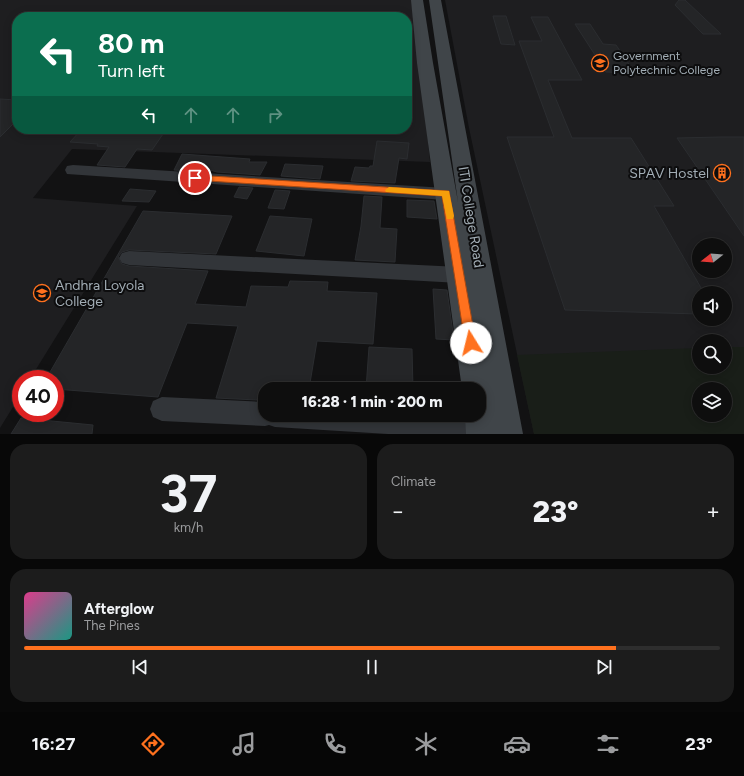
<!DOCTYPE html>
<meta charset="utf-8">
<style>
:root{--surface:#0e0e0e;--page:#1c1c1c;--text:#f1f3f6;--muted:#9b9c9e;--line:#2e2e2e;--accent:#ff711e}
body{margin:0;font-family:Figtree,sans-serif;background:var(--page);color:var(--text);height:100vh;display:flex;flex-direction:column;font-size:15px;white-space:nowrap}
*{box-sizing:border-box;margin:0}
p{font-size:13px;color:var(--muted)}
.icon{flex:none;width:22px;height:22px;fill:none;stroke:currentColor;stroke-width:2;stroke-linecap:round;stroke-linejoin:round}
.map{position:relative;height:434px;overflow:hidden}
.side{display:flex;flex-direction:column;gap:10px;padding:10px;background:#080808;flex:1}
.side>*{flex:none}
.guide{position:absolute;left:12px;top:12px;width:400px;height:122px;border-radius:16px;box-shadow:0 2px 10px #0003,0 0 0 1px var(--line);background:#0b6e4f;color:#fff;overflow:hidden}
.needle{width:26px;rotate:253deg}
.tools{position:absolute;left:692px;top:238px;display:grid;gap:8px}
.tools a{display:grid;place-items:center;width:40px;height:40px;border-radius:50%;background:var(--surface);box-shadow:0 2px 10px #0003,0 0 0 1px var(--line);font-size:20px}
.speed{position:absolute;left:12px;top:370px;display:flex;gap:8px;font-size:20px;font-weight:700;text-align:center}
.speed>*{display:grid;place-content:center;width:52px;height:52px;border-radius:50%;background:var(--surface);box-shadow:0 2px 10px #0003,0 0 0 1px var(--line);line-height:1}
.speed .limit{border:6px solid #d22;background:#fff;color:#111}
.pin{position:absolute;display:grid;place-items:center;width:34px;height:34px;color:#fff;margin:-17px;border:2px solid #fff;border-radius:50%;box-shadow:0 1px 4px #0007}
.me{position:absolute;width:44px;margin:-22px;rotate:351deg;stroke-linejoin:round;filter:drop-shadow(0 0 3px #0008)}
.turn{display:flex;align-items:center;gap:14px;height:84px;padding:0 20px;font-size:18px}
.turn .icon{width:52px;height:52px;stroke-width:2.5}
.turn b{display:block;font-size:28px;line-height:34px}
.lanes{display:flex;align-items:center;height:38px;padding:0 20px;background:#0003;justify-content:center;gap:20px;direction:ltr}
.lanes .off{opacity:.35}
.big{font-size:30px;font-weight:800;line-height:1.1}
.side .widget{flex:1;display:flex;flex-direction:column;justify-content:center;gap:6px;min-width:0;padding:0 14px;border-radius:16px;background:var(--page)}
.side .dial{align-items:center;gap:0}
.dial b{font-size:52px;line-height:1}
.song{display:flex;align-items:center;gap:12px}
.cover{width:48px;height:48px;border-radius:6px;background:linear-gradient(135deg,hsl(330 70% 55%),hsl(170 70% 35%))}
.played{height:4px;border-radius:2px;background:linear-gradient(90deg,var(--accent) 85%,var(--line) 85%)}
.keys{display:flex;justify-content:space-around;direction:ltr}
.heat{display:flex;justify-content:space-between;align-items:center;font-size:22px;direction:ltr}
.side .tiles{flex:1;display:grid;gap:10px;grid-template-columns:1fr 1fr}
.widget:last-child{grid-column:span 2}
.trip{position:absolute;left:258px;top:382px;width:228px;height:40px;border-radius:16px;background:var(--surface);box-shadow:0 2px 10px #0003,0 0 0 1px var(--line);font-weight:800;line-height:40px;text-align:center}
.menu{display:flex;height:64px;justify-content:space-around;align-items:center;background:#060606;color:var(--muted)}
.menu .icon{width:28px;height:28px}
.menu .active{color:var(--accent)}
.menu b{font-size:18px;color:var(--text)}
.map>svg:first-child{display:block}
.built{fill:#1e1e20;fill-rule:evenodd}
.green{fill:#191e18;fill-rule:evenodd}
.building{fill:#242527;stroke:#2b2d30}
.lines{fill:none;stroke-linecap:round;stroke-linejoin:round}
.street{fill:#323539;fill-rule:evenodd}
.secondary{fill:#404549;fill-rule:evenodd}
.route{fill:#ff711e;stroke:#a64914}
.slow{fill:#f59e0b}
.labels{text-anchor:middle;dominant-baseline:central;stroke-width:4;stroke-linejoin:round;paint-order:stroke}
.far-poi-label{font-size:12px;fill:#a2adb5;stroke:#0d0d0e;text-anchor:start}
.poi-label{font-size:14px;fill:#a2adb5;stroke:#0d0d0e;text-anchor:end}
.street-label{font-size:14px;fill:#a2adb5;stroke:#0d0d0e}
</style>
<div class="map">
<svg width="744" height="434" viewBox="0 0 744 434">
<rect width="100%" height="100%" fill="#121213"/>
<g class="built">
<path d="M 0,0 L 415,0 L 430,162 L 72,149 L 33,198 L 137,206 L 30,379 L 21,379 L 21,394 L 0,428 ZM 17,17 L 407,17 L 407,129 L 17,129 Z"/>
<path d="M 445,0 L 744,0 L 744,434 L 534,434 L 469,128 ZM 699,245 L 725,245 L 725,271 L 699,271 ZM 699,293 L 725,293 L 725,319 L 699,319 ZM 699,341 L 725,341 L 725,367 L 699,367 ZM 699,389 L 725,389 L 725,415 L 699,415 Z"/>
</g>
<path class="green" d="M 725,347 L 744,347 L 744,434 L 534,434 L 517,355 L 699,348 L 699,367 L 725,367 ZM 699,389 L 725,389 L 725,415 L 699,415 Z"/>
<g class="building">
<path d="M 679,0 L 685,0 L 721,34 L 703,34 L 675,5 Z"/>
<path d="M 493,16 L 506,16 L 515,45 L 501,44 Z"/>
<path d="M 531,17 L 548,17 L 582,80 L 548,80 L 572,138 L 631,138 L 674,206 L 654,206 L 704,293 L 699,293 L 699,314 L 565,310 L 507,137 L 554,137 L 519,41 L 542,41 Z"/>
<path d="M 575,24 L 590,24 L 603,44 L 616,45 L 635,73 L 606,72 Z"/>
<path d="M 0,99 L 17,100 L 17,120 L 0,137 Z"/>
<path d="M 81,130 L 108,132 L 110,130 L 163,134 L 152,150 L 137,149 L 125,167 L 97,165 L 109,147 L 97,146 L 98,144 L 70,142 Z"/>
<path d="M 721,137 L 744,137 L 744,236 L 677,138 Z"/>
<path d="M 377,141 L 409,143 L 407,159 L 399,158 L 395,183 L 351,181 L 355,167 L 369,168 L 370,166 L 373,166 Z"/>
<path d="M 182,154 L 250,159 L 249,162 L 267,162 L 260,175 L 217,172 L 203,168 L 201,171 L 174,170 Z"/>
<path d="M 285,164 L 323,166 L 320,179 L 281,176 Z"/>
<path d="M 239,187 L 253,188 L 247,199 L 234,197 Z"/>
<path d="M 130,189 L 156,191 L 149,202 L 122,201 Z"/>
<path d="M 275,190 L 290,191 L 284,209 L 268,208 Z"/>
<path d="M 364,196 L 382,197 L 380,228 L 397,229 L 395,262 L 355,260 L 361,226 Z"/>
<path d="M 407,200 L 434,201 L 437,219 L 407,217 Z"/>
<path d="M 143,211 L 232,216 L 216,254 L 129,250 L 122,252 L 118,257 L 122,264 L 129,266 L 208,271 L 195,304 L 246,307 L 251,286 L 288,287 L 290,281 L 328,282 L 327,291 L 377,293 L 373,344 L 317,341 L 309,389 L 260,389 L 257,400 L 216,398 L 238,326 L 187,323 L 158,397 L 55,389 L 55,379 L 46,379 Z"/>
<path d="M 270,216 L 312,219 L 304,256 L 256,251 Z"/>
<path d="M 433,289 L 447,290 L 454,340 L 436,339 Z"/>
<path d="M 369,347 L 412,349 L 413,389 L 366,389 Z"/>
<path d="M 21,418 L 93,425 L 92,434 L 11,434 Z"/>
</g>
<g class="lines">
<g class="street">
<path d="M 73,165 L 446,188 L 452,190 L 455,194 L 452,198 L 446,200 L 67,174 L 65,170 L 67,166 Z"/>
<path d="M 129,251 L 460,267 L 467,269 L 470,275 L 467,281 L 460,283 L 129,265 L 122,263 L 119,258 L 122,253 Z"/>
<path d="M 162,397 L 265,402 L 265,415 L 482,414 L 491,418 L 495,427 L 492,434 L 388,434 L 275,427 L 269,425 L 265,426 L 162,421 L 153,417 L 150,409 L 153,401 Z"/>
</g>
<path class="secondary" d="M 411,0 L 423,0 L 433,63 L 458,202 L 429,0 L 441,0 L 523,434 L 466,434 L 465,415 L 479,415 L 479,389 L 462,389 L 417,63 Z"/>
</g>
<path class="route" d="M 195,175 L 449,191 L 476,343 L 475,347 L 471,348 L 467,347 L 465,343 L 442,196 L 192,180 L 191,178 L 192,176 Z"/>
<path class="slow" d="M 389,187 L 449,191 L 454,216 L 453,219 L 447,219 L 442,196 L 386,192 L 385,190 Z"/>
<defs>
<g id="university-ring" transform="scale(0.9)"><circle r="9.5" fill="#0d0d0e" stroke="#ff711e" stroke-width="1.5"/><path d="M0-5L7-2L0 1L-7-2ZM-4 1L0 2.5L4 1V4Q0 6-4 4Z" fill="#ff711e"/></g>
<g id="building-ring" transform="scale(0.9)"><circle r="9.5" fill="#0d0d0e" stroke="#ff711e" stroke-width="1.5"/><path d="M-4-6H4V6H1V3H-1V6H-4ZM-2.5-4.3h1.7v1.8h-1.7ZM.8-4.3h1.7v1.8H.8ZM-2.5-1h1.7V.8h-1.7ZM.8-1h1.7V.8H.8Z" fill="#ff711e"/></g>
</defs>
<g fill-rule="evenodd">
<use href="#university-ring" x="600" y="63"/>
<use href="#building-ring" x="722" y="173"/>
<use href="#university-ring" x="42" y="293"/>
</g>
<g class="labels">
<g class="far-poi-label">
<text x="613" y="56">Government<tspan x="613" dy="14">Polytechnic College</tspan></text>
</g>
<g class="poi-label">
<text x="709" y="173">SPAV Hostel</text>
<text x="55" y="285" text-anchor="start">Andhra Loyola<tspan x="55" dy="16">College</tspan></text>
</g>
<g class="street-label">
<text transform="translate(471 217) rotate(81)">ITI College Road</text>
</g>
</g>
</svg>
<div class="tools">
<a><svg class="needle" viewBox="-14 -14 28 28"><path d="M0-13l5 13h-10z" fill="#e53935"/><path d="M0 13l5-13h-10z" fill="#9b9c9e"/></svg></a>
<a><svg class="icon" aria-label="sound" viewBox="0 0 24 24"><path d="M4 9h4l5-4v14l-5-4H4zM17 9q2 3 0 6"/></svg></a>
<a><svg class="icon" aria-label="search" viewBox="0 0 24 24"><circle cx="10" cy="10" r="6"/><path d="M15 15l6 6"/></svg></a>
<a><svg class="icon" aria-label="layers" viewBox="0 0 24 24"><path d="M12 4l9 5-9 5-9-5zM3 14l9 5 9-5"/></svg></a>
</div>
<div class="speed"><div class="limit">40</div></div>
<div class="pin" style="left:195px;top:178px;background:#d93025"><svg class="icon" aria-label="arrive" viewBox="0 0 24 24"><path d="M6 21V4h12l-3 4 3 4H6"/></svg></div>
<svg class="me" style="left:471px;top:343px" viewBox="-20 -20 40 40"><circle r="19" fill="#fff"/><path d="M0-13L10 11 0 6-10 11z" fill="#ff711e"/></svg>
<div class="trip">16:28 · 1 min · 200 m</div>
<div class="guide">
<div class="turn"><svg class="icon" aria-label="left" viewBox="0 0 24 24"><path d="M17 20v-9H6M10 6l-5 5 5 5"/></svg><div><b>80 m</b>Turn left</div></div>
<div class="lanes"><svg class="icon" aria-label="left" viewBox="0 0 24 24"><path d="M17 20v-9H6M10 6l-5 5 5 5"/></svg><svg class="icon off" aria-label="ahead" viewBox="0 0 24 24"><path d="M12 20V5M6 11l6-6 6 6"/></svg><svg class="icon off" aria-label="ahead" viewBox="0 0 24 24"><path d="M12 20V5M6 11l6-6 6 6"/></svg><svg class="icon off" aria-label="right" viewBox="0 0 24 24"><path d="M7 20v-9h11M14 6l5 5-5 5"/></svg></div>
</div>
</div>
<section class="side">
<div class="tiles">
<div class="widget dial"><b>37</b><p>km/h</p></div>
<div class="widget"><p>Climate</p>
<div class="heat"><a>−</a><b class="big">23°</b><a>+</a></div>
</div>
<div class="widget">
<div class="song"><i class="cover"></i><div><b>Afterglow</b><p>The Pines</p></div></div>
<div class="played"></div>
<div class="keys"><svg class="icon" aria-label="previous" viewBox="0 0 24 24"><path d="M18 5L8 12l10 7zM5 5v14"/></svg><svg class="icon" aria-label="pause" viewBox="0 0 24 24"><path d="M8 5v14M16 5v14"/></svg><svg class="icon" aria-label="next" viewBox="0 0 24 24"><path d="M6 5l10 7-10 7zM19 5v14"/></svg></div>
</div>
</div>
</section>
<nav class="menu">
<b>16:27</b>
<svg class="icon active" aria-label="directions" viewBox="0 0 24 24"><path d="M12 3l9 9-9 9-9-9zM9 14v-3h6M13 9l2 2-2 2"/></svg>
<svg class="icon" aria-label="music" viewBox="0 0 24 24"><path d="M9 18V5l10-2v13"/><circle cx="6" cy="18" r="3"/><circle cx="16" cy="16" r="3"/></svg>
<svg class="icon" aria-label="phone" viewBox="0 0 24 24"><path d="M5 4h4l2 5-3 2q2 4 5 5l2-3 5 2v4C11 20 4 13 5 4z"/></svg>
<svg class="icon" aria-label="climate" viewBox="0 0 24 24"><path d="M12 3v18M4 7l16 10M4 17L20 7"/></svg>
<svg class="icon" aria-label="car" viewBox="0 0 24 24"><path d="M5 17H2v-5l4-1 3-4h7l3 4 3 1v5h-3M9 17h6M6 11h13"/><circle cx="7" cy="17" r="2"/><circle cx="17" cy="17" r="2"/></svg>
<svg class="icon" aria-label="filters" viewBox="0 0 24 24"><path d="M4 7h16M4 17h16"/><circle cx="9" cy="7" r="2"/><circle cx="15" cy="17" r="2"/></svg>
<b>23°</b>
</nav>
